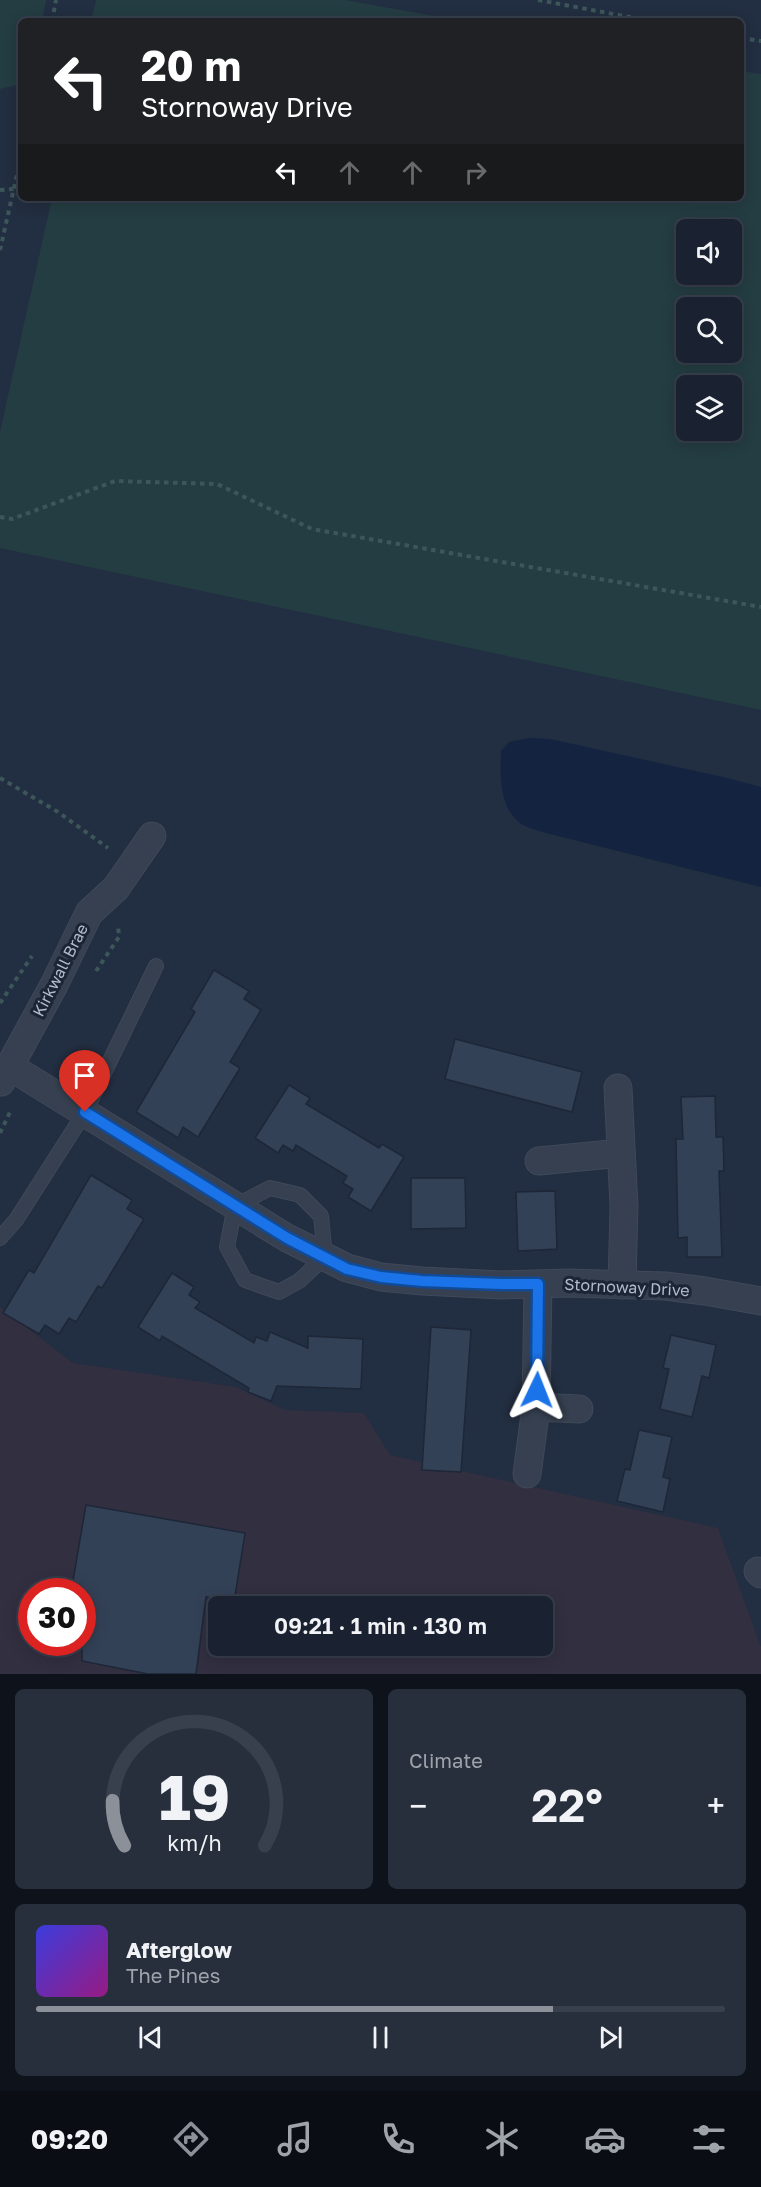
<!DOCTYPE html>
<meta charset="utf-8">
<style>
:root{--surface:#1a2231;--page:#272f3d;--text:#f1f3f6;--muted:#9fa4ab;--line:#383f4d;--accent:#8c9099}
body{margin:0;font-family:"Golos Text",sans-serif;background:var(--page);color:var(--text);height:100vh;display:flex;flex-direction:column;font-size:22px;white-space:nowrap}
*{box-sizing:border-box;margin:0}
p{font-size:20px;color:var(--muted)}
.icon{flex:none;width:33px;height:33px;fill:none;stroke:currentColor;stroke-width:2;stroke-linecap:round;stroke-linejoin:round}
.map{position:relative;height:1674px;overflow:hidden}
.details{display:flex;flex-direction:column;gap:15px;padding:15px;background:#0e131b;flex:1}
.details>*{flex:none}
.hud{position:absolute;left:18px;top:18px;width:726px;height:183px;border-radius:9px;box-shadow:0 3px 15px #0003,0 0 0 2px var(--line);background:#202124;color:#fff;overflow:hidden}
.buttons{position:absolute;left:676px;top:219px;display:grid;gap:12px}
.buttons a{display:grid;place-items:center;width:66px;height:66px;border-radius:9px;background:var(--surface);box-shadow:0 3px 15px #0003,0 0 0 2px var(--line);font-size:30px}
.speed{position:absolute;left:18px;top:1578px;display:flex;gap:12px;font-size:30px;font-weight:700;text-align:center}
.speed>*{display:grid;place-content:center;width:78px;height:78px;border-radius:50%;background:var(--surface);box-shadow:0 3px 15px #0003,0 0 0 2px var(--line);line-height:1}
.speed .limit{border:9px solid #d22;background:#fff;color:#111}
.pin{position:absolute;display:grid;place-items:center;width:51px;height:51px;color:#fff;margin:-62px -26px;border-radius:50% 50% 50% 0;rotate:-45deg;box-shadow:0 0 6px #0007}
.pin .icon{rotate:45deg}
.me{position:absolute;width:66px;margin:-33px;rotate:2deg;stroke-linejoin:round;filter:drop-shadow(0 0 4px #0008)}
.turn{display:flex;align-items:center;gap:21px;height:126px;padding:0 24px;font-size:27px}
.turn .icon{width:78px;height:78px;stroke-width:2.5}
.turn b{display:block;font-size:42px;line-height:51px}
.lanes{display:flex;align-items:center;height:57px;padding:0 24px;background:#0003;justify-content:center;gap:30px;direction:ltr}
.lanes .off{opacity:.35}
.big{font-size:45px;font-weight:600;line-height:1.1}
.details .card{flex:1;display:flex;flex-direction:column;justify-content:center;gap:9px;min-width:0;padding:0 21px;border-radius:9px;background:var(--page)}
.details .dial{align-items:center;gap:0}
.dial svg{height:156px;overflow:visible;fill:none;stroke:var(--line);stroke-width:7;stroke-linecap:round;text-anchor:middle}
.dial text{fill:var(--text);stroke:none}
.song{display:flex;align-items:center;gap:18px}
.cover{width:72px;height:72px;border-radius:9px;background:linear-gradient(135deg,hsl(240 70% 55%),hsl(310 70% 35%))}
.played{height:6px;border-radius:3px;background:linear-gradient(90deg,var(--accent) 75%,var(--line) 75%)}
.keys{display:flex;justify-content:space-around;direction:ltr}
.heat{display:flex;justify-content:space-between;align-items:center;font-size:33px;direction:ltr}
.details .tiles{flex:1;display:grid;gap:15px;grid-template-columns:1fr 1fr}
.card:last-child{grid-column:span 2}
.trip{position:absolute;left:208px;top:1596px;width:345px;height:60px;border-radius:9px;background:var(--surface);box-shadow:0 3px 15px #0003,0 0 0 2px var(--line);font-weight:600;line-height:60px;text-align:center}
.menu{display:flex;height:96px;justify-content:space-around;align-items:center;background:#0a0e14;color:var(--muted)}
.menu .icon{width:42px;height:42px}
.menu .selected{color:var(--accent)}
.menu b{font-size:27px;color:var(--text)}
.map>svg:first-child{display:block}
.medical{fill:#322f41;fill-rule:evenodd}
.green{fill:#243d42;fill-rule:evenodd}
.water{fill:#142440}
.building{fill:#334157;stroke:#1d2737;stroke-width:1.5}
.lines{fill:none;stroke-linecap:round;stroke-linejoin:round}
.lane-casing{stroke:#3f4959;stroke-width:16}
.street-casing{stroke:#3f4959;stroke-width:29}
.path{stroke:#3d5659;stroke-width:4;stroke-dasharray:4.5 4.5;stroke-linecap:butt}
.lane{stroke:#364050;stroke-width:14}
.street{stroke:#364050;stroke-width:27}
.route-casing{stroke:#114b97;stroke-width:15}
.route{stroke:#1a73e8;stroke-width:10}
.labels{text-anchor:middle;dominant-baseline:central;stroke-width:6;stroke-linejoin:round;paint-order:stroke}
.street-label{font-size:16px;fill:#b2bbcb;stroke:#1b2535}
</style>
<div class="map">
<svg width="761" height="1674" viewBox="0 0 761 1674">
<rect width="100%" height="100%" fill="#222e41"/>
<path class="medical" d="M 0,1307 L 73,1363 L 236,1387 L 285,1410 L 364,1413 L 390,1455 L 718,1528 L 761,1647 L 761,1674 L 0,1674 ZM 32,1592 L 82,1592 L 82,1642 L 32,1642 ZM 219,1606 L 543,1606 L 543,1646 L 219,1646 Z"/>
<g class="green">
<path d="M 0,0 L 46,0 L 42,21 L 21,21 L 21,84 L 0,89 Z"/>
<path d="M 96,0 L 345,0 L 462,21 L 91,21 Z"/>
<path d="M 741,71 L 761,74 L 761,710 L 0,548 L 0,432 L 52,198 L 741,198 ZM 687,230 L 732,230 L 732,274 L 687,274 ZM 687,308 L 732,308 L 732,352 L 687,352 ZM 687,386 L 732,386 L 732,430 L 687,430 Z"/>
</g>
<path class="water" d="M 529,738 L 550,739 L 723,777 L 761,787 L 761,887 L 542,832 C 535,829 525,827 520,823 C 499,807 500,775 501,751 L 509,742 Z"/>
<g class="building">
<path d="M 214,970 L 249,991 L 244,999 L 261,1010 L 230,1062 L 240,1068 L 198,1137 L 183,1127 L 178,1138 L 136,1112 L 195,1012 L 191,1009 Z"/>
<path d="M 455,1039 L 582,1072 L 572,1112 L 445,1079 Z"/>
<path d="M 289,1085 L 310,1098 L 306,1104 L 379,1148 L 382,1144 L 404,1157 L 371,1211 L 348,1197 L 353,1189 L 343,1183 L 347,1176 L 296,1145 L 293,1151 L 283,1145 L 278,1153 L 255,1138 Z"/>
<path d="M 715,1096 L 716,1137 L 723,1137 L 724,1171 L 719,1171 L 722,1257 L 687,1257 L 687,1237 L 678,1238 L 676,1139 L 683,1139 L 681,1097 Z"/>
<path d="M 91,1175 L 132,1200 L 127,1209 L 144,1219 L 102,1288 L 98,1286 L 76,1322 L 69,1318 L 59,1334 L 45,1325 L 39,1334 L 3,1313 L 29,1270 L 34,1273 Z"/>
<path d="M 411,1178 L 465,1178 L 466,1228 L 411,1229 Z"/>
<path d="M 555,1191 L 557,1249 L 518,1251 L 516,1192 Z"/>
<path d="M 172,1273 L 194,1287 L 189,1295 L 200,1302 L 195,1308 L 254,1343 L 256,1337 L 267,1341 L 270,1332 L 308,1348 L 308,1336 L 363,1339 L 361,1389 L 277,1386 L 271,1401 L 248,1392 L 249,1388 L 162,1336 L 160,1341 L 138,1327 Z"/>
<path d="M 431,1327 L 471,1330 L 461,1472 L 422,1470 Z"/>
<path d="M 671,1335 L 716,1345 L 709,1378 L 702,1376 L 692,1417 L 660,1409 L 669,1369 L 663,1368 Z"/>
<path d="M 639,1430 L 672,1437 L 663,1477 L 670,1479 L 663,1512 L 617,1501 L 625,1469 L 630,1470 Z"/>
<path d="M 86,1505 L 245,1533 L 234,1602 L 206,1597 L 196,1674 L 148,1674 L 82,1661 L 82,1592 L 71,1592 Z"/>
</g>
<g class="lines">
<g class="lane-casing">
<g id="lane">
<path d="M 270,1188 L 300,1195 L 321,1216 L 325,1257 L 299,1281 L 279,1292 L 245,1280 L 227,1247 L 235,1206 Z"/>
<path d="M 0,1238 L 16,1220 L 85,1112 L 156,966"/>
</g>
</g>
<g class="street-casing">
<g id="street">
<path d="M 9,1066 L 287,1238 L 347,1268 L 381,1277 L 422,1281 L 501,1285 L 569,1283 L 665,1286 L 705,1291 L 761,1301"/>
<path d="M 1,1082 L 54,985 L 89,913 L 116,888 L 152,836"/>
<path d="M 618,1088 L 624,1206 L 622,1285"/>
<path d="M 539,1161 L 621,1153"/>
<path d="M 536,1407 L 579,1409"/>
<path d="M 527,1474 L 536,1407 L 538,1284"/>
<path d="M 758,1571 L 761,1574"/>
</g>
</g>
<g class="path">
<path d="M 538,0 L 651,21"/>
<path d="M 52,21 L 56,0"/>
<path d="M 741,38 L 761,41"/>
<path d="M 0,190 L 14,189"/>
<path d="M 0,250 L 21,157"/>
<path d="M 0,517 L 12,519 L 115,481 L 217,484 L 312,529 L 761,607"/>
<path d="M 0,778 L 58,812 L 108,848"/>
<path d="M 96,971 L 119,937 L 118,925"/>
<path d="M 0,1003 L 32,956"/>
<path d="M 0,1133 L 11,1110"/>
</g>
<use href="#lane" class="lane"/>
<use href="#street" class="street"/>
</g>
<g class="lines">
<g class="route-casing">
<path id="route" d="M 85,1112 L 287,1238 L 347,1269 L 381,1277 L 422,1281 L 501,1284 L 538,1284 L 537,1390"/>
</g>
<use href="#route" class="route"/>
</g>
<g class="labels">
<g class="street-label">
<text transform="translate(60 970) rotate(-63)">Kirkwall Brae</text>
<text transform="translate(627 1287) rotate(3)">Stornoway Drive</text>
</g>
</g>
</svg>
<div class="buttons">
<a><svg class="icon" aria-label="sound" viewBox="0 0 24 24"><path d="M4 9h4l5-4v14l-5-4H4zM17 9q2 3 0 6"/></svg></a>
<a><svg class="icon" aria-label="search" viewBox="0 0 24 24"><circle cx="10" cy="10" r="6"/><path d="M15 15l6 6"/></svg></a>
<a><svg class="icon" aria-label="layers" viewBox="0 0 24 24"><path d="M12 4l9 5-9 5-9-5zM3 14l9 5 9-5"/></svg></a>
</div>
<div class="speed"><div class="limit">30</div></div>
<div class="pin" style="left:85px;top:1112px;background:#d93025"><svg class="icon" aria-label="arrive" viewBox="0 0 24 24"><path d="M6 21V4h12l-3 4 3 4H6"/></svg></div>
<svg class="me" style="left:537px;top:1390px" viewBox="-20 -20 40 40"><path d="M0-17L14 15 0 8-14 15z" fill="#1a73e8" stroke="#fff" stroke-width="4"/></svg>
<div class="trip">09:21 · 1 min · 130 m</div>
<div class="hud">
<div class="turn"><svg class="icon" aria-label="left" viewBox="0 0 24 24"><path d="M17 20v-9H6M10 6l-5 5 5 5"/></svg><div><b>20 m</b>Stornoway Drive</div></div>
<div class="lanes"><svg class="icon" aria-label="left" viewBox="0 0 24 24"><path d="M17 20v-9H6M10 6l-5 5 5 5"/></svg><svg class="icon off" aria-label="ahead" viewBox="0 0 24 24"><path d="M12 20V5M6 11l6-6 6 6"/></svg><svg class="icon off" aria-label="ahead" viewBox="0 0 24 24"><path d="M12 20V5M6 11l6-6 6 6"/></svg><svg class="icon off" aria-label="right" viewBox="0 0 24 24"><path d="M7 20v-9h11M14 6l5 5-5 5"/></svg></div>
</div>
</div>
<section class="details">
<div class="tiles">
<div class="card dial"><svg viewBox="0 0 100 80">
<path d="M14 69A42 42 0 1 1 86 69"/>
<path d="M14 69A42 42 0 0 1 8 46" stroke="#8c9099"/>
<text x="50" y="56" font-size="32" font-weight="700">19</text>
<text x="50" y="72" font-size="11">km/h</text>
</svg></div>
<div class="card"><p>Climate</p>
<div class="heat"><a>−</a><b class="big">22°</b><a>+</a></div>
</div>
<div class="card">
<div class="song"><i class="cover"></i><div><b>Afterglow</b><p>The Pines</p></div></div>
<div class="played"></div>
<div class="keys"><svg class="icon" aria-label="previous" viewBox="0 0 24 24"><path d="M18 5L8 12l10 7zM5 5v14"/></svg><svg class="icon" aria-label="pause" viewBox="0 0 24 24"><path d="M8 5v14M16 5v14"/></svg><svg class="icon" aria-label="next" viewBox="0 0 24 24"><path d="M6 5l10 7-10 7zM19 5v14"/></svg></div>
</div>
</div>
</section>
<nav class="menu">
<b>09:20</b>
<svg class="icon selected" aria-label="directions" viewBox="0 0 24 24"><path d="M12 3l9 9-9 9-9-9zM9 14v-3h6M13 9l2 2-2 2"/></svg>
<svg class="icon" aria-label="music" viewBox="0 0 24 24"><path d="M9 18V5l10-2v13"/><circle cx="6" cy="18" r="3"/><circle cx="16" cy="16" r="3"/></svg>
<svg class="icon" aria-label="phone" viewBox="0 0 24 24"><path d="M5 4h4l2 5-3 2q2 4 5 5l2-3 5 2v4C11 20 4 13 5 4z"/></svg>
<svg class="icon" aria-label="climate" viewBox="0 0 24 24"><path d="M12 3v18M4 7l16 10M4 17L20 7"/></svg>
<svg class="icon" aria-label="car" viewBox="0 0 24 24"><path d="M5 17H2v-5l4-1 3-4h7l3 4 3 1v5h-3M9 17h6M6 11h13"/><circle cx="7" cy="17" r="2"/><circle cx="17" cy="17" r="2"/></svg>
<svg class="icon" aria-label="filters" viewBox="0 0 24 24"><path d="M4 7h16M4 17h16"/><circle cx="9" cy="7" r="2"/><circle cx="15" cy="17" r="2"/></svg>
</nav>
